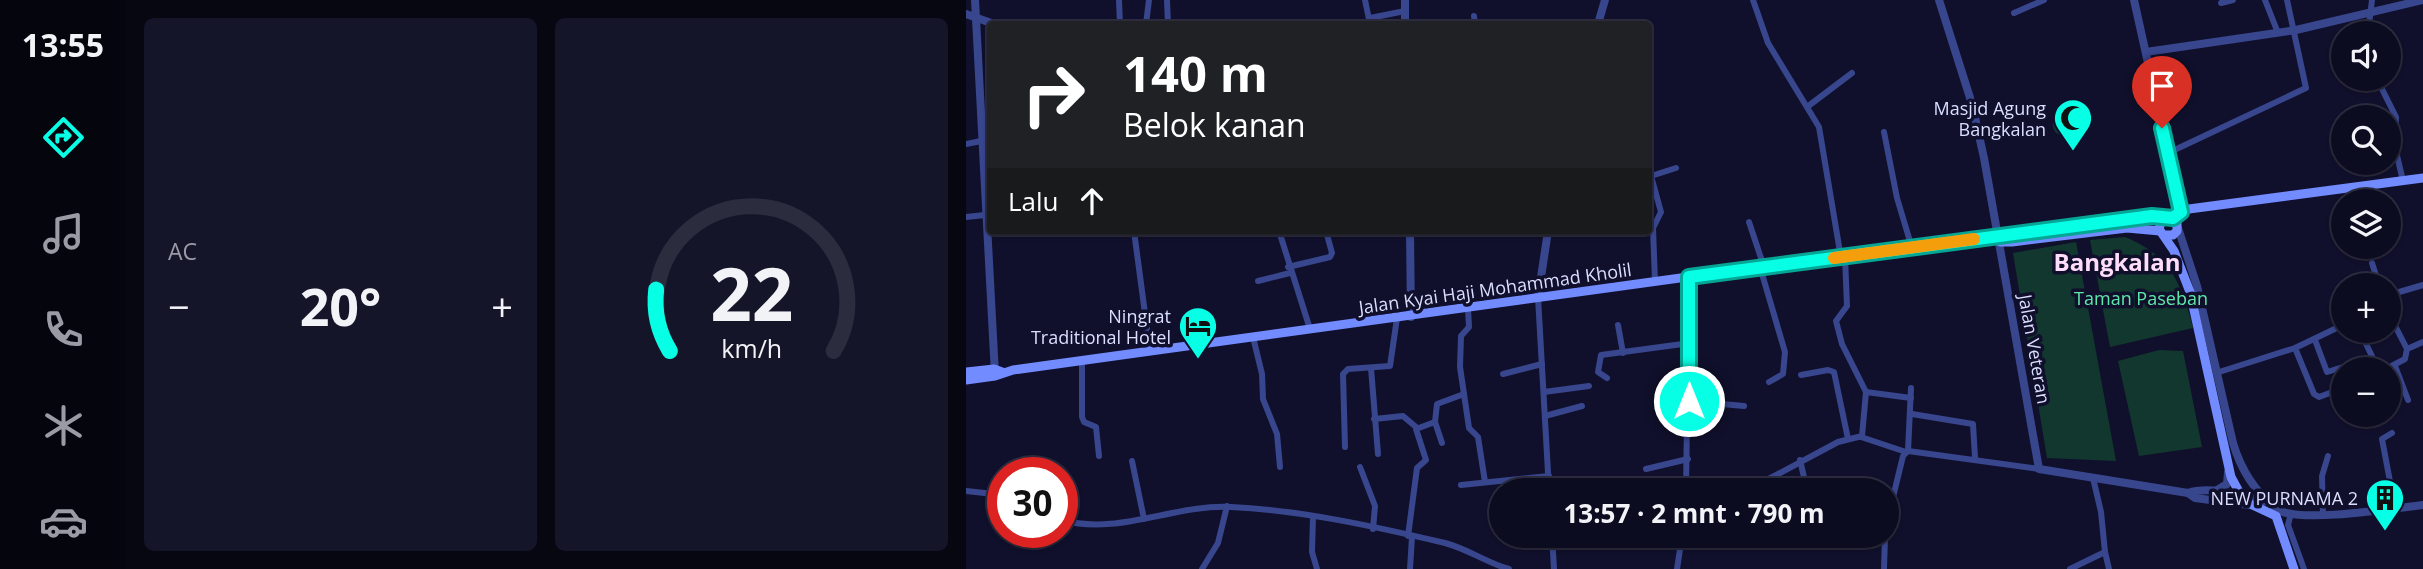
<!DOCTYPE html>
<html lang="id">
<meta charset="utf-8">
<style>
:root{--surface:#0c0c21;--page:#15152a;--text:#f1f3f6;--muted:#9a9ba5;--line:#2c2c3f;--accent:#07ffe5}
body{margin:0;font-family:"Open Sans",sans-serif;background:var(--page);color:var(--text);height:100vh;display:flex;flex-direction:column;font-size:26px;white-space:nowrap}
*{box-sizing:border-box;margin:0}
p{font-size:23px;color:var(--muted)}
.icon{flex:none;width:38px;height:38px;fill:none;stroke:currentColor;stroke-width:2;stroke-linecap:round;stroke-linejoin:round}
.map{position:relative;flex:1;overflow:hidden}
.sheet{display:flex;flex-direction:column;gap:18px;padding:18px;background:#070712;width:840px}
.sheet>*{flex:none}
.top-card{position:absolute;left:21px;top:21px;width:665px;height:214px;border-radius:7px;box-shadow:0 2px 5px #0004,0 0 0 2px var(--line);background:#202124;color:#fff;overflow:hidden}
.fabs{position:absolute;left:1365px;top:21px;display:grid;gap:14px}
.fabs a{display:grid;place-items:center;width:70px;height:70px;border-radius:50%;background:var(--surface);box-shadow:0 2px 5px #0004,0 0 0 2px var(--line);font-size:35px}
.speed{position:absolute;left:21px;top:457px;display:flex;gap:14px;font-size:35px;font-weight:700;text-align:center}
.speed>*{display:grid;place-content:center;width:91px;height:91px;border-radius:50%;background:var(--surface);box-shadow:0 2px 5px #0004,0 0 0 2px var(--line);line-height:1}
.speed .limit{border:10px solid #d22;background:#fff;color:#111}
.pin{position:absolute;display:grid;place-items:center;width:60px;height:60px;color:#fff;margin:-72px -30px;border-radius:50% 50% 50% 0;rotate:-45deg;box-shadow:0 0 7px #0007}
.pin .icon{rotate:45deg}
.me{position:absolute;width:77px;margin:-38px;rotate:0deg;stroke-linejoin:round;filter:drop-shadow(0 0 5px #0008)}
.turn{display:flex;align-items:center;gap:24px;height:147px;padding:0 21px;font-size:32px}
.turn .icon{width:91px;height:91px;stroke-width:2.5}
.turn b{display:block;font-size:49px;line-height:60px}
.then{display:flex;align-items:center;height:66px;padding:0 21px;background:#0003;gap:14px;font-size:26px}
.big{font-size:52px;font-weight:700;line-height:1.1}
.sheet .card{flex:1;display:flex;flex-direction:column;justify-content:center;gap:10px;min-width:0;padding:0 24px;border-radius:10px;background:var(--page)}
.sheet .dial{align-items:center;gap:0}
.dial svg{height:182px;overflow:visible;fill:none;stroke:var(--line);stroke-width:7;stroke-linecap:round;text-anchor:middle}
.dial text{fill:var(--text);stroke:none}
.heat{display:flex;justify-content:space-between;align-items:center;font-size:38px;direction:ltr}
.sheet .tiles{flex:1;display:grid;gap:18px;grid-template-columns:repeat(2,1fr)}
.trip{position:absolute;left:523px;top:478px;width:410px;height:70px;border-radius:35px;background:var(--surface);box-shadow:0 2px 5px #0004,0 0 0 2px var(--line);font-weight:700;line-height:70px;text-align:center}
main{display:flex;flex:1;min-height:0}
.tabs{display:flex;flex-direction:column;width:126px;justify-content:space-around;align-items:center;background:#05050d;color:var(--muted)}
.tabs .icon{width:49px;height:49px}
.tabs .on{color:var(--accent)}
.tabs b{font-size:32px;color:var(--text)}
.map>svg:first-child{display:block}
.green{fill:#12372e}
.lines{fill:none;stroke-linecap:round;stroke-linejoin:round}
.minor{stroke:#38468e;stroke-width:6}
.tertiary{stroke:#38468e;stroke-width:8}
.secondary{stroke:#728bff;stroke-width:9}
.route-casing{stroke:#05a695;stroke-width:18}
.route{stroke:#07ffe5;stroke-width:12}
.slow{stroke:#f59e0b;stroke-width:12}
.labels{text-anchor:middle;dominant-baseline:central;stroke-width:7;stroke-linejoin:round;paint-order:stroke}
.poi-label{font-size:18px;fill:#dbdeff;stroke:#10102c;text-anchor:end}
.street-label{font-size:18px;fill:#dbdeff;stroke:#10102c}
.park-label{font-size:18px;fill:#5ee8a9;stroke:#10102c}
.district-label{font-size:24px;font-weight:bold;fill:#ffddfa;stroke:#10102c}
</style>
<main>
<nav class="tabs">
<b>13:55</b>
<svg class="icon on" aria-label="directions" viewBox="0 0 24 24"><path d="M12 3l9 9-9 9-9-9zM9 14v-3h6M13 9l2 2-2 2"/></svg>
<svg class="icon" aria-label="music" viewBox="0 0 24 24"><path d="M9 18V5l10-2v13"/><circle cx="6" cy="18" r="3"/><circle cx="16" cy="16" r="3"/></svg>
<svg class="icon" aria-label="phone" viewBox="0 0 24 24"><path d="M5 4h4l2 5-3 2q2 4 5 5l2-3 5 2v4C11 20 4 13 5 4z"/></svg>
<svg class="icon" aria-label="climate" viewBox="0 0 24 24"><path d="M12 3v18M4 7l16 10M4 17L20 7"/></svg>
<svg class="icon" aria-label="car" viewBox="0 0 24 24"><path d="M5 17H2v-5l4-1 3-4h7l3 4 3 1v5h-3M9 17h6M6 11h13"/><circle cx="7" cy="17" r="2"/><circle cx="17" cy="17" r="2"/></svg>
</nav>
<section class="sheet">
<div class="tiles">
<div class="card"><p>AC</p>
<div class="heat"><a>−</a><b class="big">20°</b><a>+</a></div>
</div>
<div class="card dial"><svg viewBox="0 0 100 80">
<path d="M14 69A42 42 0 1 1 86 69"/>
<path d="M14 69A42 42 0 0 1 8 42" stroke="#07ffe5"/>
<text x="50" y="56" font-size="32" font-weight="700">22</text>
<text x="50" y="72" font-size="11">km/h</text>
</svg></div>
</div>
</section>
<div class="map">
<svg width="1457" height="569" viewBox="0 0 1457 569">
<rect width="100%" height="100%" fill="#10102c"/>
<g class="green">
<circle cx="1096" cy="126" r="9"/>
<path d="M 1159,237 C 1205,256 1215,283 1227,328 L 1144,347 L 1124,240 Z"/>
<path d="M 1110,242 L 1150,461 L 1081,458 L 1047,253 Z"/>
<path d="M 1193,350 L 1217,351 L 1236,447 L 1173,456 L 1152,361 Z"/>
</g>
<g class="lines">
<g class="minor">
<path d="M 153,0 L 154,24"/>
<path d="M 201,0 L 202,24"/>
<path d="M 399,0 L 404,24"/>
<path d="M 787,0 L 802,43 L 853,127 L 875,258"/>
<path d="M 1299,0 L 1312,33"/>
<path d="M 1255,3 L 1267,0"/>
<path d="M 1048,13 L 1078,0"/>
<path d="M 508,16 L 509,24"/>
<path d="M 404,18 L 439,11"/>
<path d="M 180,24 L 183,0"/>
<path d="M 227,24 L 236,23"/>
<path d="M 1402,33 L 1406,0"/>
<path d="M 1411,79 L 1430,117 L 1429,147 L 1437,181"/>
<path d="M 841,107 L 886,73"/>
<path d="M 918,132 L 931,198 L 946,248"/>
<path d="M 0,144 L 15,141"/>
<path d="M 1202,153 L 1340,88 L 1321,0"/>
<path d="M 682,176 L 685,176 L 695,212 L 687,228 L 689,282"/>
<path d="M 685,176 L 710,168"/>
<path d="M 0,217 L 19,215"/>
<path d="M 783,222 L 798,267"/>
<path d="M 168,231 L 184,351"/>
<path d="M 313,231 L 344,329"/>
<path d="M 1406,263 L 1413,285"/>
<path d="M 322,267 L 364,257 L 366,253 L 360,231"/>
<path d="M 794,267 L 819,352 L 817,374 L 803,382"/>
<path d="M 292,281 L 324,273"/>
<path d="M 1423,295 L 1457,285"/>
<path d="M 572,297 L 583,490"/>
<path d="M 502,309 L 503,327 L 495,336 L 494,367 L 503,428 L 512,437 L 519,482"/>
<path d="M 1423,314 L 1441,349"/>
<path d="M 652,325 L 657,353"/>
<path d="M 1394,331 L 1412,369"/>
<path d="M 287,337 L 296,374 L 297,399 L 311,434 L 314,467"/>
<path d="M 1349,340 L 1361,372 L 1406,358"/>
<path d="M 1329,348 L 1348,394 L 1353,397 L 1377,388"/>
<path d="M 116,360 L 116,417 L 118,422 L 130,427 L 133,456"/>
<path d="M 1429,366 L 1442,400"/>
<path d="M 405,368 L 412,454"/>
<path d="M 1420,369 L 1439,359 L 1441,349 L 1457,342"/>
<path d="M 1250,373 L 1329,348 L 1377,325"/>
<path d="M 537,374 L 576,364"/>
<path d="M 835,375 L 862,370 L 868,372 L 882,439"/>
<path d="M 641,378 L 632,372 L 635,355 L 724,343"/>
<path d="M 578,392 L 623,386"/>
<path d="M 900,392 L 945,398"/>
<path d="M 723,401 L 778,406"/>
<path d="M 946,414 L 1007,424 L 1009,458"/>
<path d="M 579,416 L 616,406"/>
<path d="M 408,419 L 437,416 L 450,427"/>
<path d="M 1426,433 L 1416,439 L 1429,508"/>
<path d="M 895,437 L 940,452"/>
<path d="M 476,443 L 469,422 L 471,404 L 498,394"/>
<path d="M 379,447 L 377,374 L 382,369 L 424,366 L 431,318"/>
<path d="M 942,451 L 945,388"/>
<path d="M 834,460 L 841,490"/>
<path d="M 166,461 L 178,519"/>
<path d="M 394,467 L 409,506 L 407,529"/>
<path d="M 680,469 L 722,459"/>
<path d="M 495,485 L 583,476"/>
<path d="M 720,490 L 723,277"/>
<path d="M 772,490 L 799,481 L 872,442 L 896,436 L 900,392 L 876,344 L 870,321 L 881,306 L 879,257"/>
<path d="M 0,491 L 37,495"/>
<path d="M 1325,513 L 1322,525 L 1338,569"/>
<path d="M 1357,516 L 1356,476 L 1362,456"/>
<path d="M 347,517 L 346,552 L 351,569"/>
<path d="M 96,520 C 152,536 208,504 265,507 C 335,510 411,527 479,543 C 502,549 521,563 543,569"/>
<path d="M 920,526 L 937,456 L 942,451 L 1073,469"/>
<path d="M 442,536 L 451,468 L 460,460 L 450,429 L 469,422"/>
<path d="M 586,536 L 588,569"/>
<path d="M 1139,552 L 1143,569"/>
<path d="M 236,569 L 252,543 L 261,506"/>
<path d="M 444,569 L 446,537"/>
<path d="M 711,569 L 716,536"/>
<path d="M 918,569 L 919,536"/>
<path d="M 1104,569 L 1139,552 L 1135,512 L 1127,478"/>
</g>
<g class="tertiary">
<path d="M 9,0 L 29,374"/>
<path d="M 973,0 L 1006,104 L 1018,158 L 1073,469 L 1222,493 C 1246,485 1280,497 1305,503"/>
<path d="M 1168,0 L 1215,212"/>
<path d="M 0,14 L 28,24"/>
<path d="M 439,24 L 439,0"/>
<path d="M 632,24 L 639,0"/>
<path d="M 1180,52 L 1330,30 L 1457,0"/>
<path d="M 1212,228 L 1231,286 L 1267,443 C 1275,470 1290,493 1311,509 C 1330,524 1431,508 1457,505"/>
<path d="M 444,231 L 445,317"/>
<path d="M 572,297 L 582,231"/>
<path d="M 1248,492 L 1261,484 L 1262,472"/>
<path d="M 1222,493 L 1229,498 L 1283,505"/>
</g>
<g class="secondary">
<path d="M 1207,218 L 1223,209 L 1457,178"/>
<path d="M 1198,235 L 1207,235 L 1211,231 L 1211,222 L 1207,218 L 1196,219 L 1193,229 L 1208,251 L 1224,292 L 1265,477 L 1278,501 L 1310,516 L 1328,569"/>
<path d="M 1026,237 L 1034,242 L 1046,242 L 1161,228 L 1194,231"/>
<path d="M 0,372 L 28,369 L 36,372"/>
<path d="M 0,380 L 29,376 L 47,370 L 1033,234 L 1199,217"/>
</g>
</g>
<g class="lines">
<g class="route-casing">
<path id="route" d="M 723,401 L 723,277 L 1186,216 L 1207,218 L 1215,212 L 1196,128"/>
</g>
<use href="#route" class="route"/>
<path class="slow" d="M 868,258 L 1008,239"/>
</g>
<defs>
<g id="mosque-pin" transform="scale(2.0125)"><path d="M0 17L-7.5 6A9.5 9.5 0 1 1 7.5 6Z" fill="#07ffe5" stroke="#10102c"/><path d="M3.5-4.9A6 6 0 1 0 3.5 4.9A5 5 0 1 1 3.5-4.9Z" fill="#111"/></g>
<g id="hotel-pin" transform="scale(2.0125)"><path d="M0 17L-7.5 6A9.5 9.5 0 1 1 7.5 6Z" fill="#07ffe5" stroke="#10102c"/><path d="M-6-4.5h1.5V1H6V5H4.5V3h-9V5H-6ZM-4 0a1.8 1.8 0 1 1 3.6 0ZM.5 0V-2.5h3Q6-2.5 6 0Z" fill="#111"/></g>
<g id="building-pin" transform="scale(2.0125)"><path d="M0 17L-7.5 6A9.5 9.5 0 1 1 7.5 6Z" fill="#07ffe5" stroke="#10102c"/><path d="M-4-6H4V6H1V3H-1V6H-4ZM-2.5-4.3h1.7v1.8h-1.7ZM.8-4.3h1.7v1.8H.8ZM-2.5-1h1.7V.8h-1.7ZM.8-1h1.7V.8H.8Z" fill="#111"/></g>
</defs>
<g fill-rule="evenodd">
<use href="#mosque-pin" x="1107" y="118"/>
<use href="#hotel-pin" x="232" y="326"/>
<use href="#building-pin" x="1419" y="498"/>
</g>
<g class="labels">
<g class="poi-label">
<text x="1080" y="108">Masjid Agung<tspan x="1080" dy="21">Bangkalan</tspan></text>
<text x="205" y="316">Ningrat<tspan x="205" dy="21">Traditional Hotel</tspan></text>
<text x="1392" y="498">NEW PURNAMA 2</text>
</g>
<g class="street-label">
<text transform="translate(529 288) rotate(-8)">Jalan Kyai Haji Mohammad Kholil</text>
<text transform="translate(1069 349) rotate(80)">Jalan Veteran</text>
</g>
<g class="park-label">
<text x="1175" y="298">Taman Paseban</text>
</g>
<g class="district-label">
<text x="1151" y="261">Bangkalan</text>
</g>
</g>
</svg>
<div class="fabs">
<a><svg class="icon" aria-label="sound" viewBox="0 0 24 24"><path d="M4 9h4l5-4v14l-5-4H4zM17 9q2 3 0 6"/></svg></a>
<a><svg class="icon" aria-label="search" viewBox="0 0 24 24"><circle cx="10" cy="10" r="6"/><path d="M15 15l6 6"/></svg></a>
<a><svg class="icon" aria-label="layers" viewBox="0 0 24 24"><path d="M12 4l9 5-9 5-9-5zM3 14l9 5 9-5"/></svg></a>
<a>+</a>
<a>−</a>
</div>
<div class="speed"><div class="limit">30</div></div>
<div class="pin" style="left:1196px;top:128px;background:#d93025"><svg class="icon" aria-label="arrive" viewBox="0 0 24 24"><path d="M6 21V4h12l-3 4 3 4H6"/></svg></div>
<svg class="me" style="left:723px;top:401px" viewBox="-20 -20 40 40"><circle r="17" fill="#07ffe5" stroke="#fff" stroke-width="3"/><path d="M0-11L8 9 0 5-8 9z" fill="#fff"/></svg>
<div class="trip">13:57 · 2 mnt · 790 m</div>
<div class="top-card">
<div class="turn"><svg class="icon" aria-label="right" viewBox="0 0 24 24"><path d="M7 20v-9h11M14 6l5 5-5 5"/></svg><div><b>140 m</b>Belok kanan</div></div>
<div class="then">Lalu<svg class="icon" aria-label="ahead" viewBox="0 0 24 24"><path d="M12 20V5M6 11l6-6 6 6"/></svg></div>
</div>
</div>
</main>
